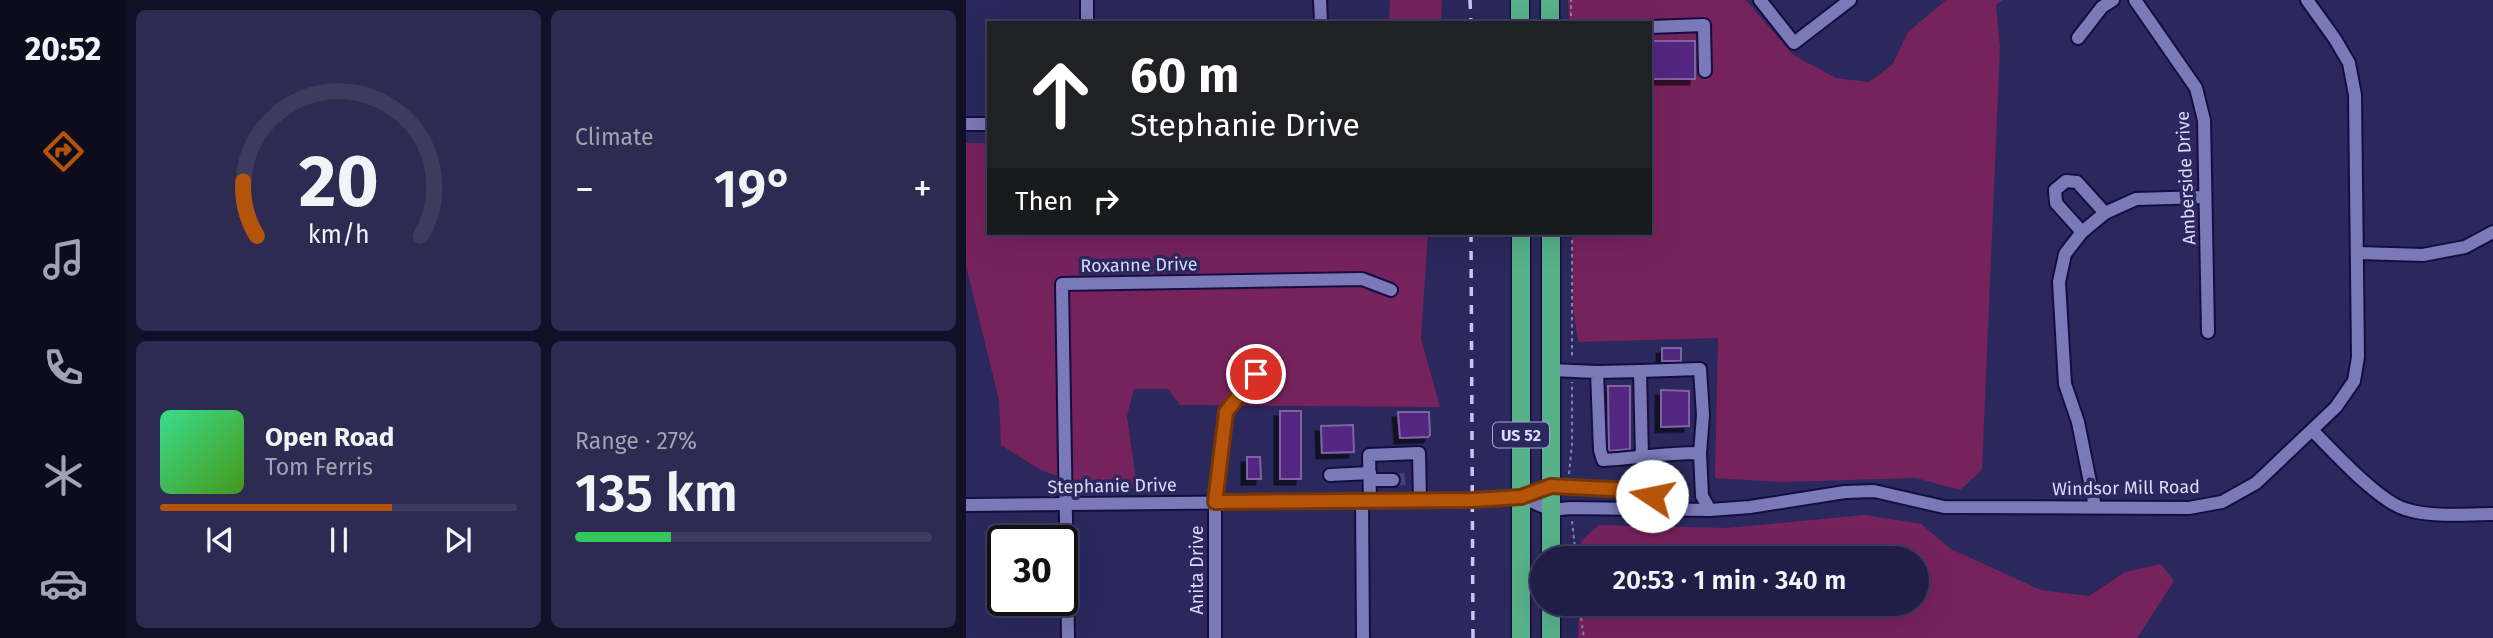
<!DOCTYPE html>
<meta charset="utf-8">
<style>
:root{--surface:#201e46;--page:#2d2b51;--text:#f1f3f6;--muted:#a2a2b3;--line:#3d3c5f;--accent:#b45309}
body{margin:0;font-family:"Fira Sans",sans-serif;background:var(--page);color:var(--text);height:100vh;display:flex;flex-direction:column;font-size:26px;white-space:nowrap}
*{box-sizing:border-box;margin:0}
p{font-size:23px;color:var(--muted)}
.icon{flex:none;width:38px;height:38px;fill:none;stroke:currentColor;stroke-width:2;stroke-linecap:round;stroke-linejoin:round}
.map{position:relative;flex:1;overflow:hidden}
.drawer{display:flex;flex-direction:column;gap:10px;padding:10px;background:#121026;width:840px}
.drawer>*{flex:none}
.hud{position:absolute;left:21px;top:21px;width:665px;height:214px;border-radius:0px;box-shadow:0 7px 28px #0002,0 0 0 2px var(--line);background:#202124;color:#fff;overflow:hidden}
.speed{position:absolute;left:21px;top:525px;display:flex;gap:14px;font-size:35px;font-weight:700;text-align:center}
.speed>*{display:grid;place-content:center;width:91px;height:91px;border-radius:50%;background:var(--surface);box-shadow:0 7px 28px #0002,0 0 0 2px var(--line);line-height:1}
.speed .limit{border:4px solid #111;border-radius:10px;background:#fff;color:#111}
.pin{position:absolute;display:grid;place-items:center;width:60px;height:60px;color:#fff;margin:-30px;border:4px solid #fff;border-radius:50%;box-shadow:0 2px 7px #0007}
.me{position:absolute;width:77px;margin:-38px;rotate:281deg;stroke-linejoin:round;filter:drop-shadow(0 0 5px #0008)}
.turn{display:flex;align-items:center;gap:24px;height:147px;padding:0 28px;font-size:32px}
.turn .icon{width:91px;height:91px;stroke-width:2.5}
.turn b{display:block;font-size:49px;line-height:60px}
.then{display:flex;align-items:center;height:66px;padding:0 28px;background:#0003;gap:14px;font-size:26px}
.big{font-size:52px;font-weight:600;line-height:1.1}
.drawer .widget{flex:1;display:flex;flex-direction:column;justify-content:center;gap:10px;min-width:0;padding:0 24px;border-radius:10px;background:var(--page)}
.drawer .dial{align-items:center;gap:0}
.dial svg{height:182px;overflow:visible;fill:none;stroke:var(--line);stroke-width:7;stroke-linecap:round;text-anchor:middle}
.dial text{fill:var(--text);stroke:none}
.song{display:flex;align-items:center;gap:21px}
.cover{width:84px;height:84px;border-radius:10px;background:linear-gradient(135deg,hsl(150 70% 55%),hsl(100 70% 35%))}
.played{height:7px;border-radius:4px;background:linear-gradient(90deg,var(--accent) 65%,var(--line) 65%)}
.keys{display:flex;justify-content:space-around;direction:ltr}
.heat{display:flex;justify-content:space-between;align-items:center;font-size:38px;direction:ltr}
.charge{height:10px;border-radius:5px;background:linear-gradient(90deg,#34c759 27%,var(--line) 0)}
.drawer .tiles{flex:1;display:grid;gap:10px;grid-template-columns:repeat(2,1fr)}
.trip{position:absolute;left:564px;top:546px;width:399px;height:70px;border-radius:35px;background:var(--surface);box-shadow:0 7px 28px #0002,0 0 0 2px var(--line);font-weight:600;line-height:70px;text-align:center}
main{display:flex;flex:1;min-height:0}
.dock{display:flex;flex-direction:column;width:126px;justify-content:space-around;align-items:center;background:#0d0c1c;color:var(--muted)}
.dock .icon{width:49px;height:49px}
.dock .selected{color:var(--accent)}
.dock b{font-size:32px;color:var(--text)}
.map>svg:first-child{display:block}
.green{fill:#76225c}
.building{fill:#532582;stroke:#7d649f;stroke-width:2;filter:url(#shadow)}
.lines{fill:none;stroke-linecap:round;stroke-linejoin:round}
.minor-tunnel{stroke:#454375;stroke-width:12;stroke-dasharray:12 6;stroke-linecap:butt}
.minor-casing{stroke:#150d41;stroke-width:16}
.highway-casing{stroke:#150d41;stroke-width:21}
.path{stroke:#8180ac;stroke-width:2;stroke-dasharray:3.5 3.5;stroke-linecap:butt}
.minor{stroke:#797ab7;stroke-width:12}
.highway{stroke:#57b189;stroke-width:18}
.rail{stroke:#c6c7eb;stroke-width:3.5;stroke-dasharray:9 9;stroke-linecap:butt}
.route-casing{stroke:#753606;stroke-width:18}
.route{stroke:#b45309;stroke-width:12}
.labels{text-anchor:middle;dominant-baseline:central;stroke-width:7;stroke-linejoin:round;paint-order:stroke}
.shield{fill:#2b285d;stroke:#a5a5cd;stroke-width:2}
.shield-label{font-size:16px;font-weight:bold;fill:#d9dbfd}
.street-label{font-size:18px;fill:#d9dbfd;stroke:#2b285d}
</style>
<main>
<nav class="dock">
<b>20:52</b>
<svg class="icon selected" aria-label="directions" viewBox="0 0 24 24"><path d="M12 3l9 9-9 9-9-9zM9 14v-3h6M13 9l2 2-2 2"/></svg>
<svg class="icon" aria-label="music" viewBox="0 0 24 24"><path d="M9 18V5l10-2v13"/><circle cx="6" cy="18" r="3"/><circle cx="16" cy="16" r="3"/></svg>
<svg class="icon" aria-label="phone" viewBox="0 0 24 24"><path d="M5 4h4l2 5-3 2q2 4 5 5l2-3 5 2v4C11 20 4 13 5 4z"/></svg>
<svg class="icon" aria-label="climate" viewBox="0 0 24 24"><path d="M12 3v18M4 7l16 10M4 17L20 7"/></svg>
<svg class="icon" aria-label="car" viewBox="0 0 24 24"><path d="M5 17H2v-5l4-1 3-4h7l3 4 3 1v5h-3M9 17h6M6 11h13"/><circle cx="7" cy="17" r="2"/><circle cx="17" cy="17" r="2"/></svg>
</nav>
<section class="drawer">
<div class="tiles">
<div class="widget dial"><svg viewBox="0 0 100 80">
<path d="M14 69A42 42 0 1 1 86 69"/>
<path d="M14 69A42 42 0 0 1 8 45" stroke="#b45309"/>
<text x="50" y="56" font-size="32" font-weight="700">20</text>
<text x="50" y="72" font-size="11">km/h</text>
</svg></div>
<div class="widget"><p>Climate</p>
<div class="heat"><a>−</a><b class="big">19°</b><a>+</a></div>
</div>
<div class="widget">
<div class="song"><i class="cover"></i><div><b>Open Road</b><p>Tom Ferris</p></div></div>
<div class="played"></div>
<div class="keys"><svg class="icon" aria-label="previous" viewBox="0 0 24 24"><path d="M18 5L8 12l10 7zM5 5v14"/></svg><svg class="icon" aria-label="pause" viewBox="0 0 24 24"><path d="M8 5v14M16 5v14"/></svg><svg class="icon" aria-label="next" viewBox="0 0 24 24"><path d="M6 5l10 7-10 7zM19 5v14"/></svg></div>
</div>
<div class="widget"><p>Range · 27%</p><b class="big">135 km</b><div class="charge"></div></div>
</div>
</section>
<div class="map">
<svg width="1527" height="638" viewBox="0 0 1527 638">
<defs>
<filter id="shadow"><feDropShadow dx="-5.5" dy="5.5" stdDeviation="0" flood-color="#0009"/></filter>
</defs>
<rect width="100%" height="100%" fill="#2b285d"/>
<g class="green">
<path d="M 424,0 L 476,0 L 475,23 L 423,23 Z"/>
<path d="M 602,0 L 780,0 L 827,55 L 870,78 L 903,82 L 926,65 L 942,32 L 980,0 L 1037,0 L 1030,5 L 1034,47 L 1016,470 L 994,490 L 950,478 L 815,482 L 749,478 L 752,338 L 612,342 L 607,308 L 606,233 L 684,233 L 684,23 L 603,23 Z"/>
<path d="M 0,143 L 23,143 L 23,233 L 462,233 L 455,339 L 474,407 L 214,405 L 202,389 L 168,389 L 161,416 L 171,487 L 136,494 L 73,469 L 35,445 L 33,400 L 0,266 Z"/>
<path d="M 899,515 L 955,524 L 985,549 L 1075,590 L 1123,596 L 1159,572 L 1195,564 L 1208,581 L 1171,638 L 612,638 L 613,604 L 950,604 L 950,558 L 615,558 L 615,541 L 633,525 L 761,528 Z"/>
</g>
<g class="building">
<rect x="684" y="41" width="45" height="38"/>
<rect x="696" y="348" width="19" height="13"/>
<path d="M 642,386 L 664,386 L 664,449 L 643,451 Z"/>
<path d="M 695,390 L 723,391 L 723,426 L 695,427 Z"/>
<rect x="314" y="411" width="21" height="68"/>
<path d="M 432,412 L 463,412 L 464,435 L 462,437 L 434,438 Z"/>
<path d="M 387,425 L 388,452 L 356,453 L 355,426 Z"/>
<path d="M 281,457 L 294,457 L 295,479 L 281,479 Z"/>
</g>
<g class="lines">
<path class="minor-tunnel" d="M 427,480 L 440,479"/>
<g class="minor-casing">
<g id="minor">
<path d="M 121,0 L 121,23"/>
<path d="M 354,0 L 355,23"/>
<path d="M 794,0 L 828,43 L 884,0"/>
<path d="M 1169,0 L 1230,88 L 1238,120 L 1242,332"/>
<path d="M 684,27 L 738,25 L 739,71"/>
<path d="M 1112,38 L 1136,7 L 1147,0"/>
<path d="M 0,124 L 23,124"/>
<path d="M 1116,232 L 1090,203 L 1089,190 L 1100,181 L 1111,182 L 1139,213"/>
<path d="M 1392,253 L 1457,255 L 1499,247 L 1527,232"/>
<path d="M 585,370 L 631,372 L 634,450 L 637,460 C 669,458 701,453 734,453 L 736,496 L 744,510"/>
<path d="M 674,371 L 734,369 L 737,415 L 734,453"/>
<path d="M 631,372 L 674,371 L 676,458"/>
<path d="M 1347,431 C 1368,452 1412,501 1439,509 C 1467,518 1498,514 1527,514"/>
<path d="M 364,475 L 404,473"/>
<path d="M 404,480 L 427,480"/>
<path d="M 555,497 L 585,510 L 604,508 L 744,510 L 784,507 L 879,492 L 908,491 L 978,507 L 1223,508 L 1256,502 L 1290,483 L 1370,407 L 1388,381 L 1392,357 L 1389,95 L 1383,63 L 1369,39 L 1341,0"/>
<path d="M 396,501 L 397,638"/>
<path d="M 404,501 L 403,455 L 453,453 L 454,500"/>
<path d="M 0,505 L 507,500 L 555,497 L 585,486 L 666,490 L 686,496 L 700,504 L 709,505"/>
<path d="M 1129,507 L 1112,422 L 1099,384 L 1093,282 L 1099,254 L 1116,232 L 1139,213 L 1170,199 L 1239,197"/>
<path d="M 102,638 L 96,284 L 396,279 L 425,290"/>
<path d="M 249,638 L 249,502 L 260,412 L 290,374"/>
</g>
</g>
<g class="highway-casing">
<g id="highway">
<path d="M 554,0 L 554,23"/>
<path d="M 584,0 L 584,23"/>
<path d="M 555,233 L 555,638"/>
<path d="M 585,233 L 585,558"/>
<path d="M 585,638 L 585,604"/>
</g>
</g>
<g class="path">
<path d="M 605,23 L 605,0"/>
<path d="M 606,233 L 606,359"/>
<path d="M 603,474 L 606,444 L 606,382"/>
<path d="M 606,521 L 610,558"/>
<path d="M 613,604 L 618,638"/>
</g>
<use href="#minor" class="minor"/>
<use href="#highway" class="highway"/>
<g class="rail">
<path d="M 504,0 L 505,23"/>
<path d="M 505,233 L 507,638"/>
</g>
</g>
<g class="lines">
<g class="route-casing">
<path id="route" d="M 290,374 L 260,412 L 249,502 L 507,500 L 555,497 L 585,486 L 666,490 L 686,496"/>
</g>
<use href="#route" class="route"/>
</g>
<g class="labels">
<rect class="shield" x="527" y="422.5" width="56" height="25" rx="5"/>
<g class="shield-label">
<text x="555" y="435">US 52</text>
</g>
<g class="street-label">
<text transform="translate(1220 178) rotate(-93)">Amberside Drive</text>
<text transform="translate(173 265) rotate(-1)">Roxanne Drive</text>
<text transform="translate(146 486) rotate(-1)">Stephanie Drive</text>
<text transform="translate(1160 488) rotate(-1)">Windsor Mill Road</text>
<text transform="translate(231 570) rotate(-90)">Anita Drive</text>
</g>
</g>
</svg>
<div class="speed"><div class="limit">30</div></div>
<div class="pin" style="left:290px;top:374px;background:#d93025"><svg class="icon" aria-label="arrive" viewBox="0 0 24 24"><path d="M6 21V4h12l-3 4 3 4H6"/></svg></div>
<svg class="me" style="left:686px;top:496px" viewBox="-20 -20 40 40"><circle r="19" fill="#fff"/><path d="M0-13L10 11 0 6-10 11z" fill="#b45309"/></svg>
<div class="trip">20:53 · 1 min · 340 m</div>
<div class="hud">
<div class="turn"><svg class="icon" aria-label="ahead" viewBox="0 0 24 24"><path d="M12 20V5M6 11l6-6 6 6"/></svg><div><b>60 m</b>Stephanie Drive</div></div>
<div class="then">Then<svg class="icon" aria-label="right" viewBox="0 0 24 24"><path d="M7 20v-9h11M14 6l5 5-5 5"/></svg></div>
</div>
</div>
</main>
